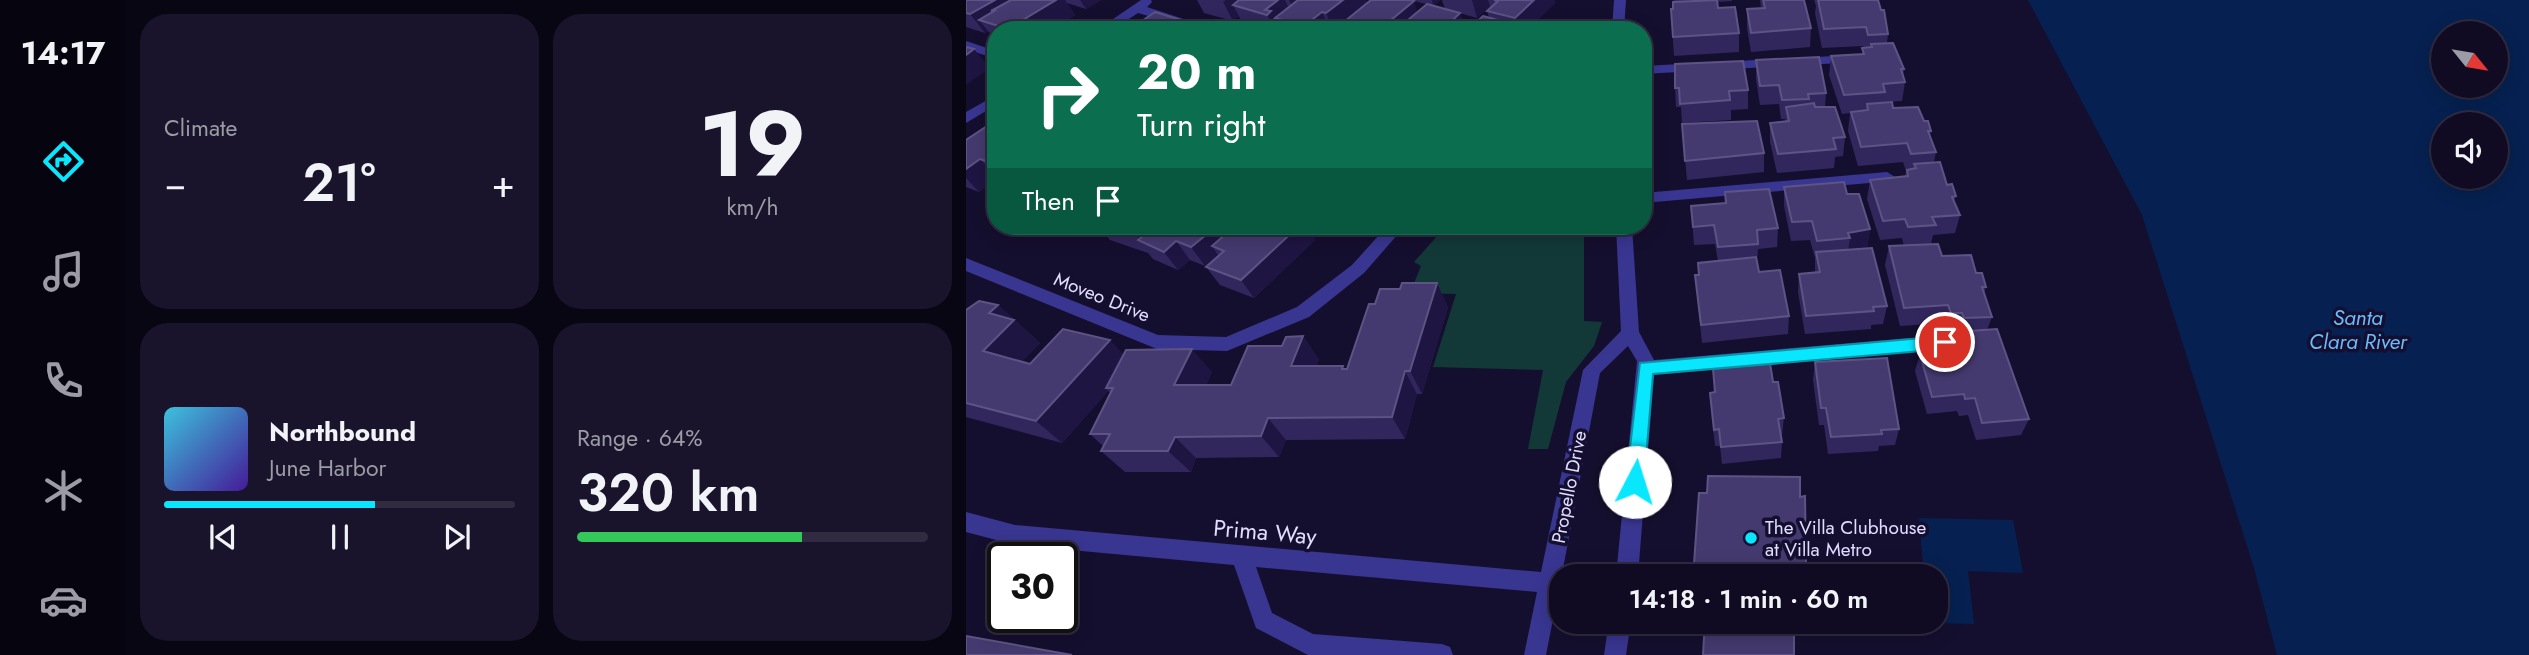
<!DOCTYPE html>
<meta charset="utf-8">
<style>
:root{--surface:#100b23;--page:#19142b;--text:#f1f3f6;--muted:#9c9ba6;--line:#302b41;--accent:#09e7ff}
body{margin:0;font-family:Jost,sans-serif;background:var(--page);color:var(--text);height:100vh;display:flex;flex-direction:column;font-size:26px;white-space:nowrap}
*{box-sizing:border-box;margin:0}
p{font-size:23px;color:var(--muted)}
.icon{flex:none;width:38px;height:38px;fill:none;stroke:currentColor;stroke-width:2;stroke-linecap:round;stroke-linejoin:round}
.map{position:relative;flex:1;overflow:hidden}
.sheet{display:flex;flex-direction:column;gap:14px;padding:14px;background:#090613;width:840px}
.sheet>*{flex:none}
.top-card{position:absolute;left:21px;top:21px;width:665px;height:214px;border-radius:28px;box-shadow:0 4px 18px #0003,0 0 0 2px var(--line);background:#0b6e4f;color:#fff;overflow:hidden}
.needle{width:46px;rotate:120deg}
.controls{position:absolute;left:1465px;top:21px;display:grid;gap:14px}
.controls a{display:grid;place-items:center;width:77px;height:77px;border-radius:50%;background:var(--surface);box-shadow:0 4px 18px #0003,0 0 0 2px var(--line);font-size:35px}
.speed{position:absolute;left:21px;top:542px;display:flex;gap:14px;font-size:35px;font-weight:700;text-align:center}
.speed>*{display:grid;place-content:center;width:91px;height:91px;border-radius:50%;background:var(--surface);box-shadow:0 4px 18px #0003,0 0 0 2px var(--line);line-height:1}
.speed .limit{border:4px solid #111;border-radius:10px;background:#fff;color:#111}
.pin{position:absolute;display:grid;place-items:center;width:60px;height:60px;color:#fff;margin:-30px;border:4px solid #fff;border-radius:50%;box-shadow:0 2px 7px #0007}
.me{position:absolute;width:77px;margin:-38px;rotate:5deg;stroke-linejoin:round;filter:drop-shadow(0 0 5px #0008)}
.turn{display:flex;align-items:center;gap:24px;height:147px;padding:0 35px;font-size:32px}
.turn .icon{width:91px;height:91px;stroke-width:2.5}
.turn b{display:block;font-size:49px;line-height:60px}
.then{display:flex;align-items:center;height:66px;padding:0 35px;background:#0003;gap:14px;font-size:26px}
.big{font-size:52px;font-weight:600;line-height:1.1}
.sheet .card{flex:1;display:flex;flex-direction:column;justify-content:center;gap:10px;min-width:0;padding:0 24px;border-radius:28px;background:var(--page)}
.sheet .dial{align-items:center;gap:0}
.dial b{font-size:91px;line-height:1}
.song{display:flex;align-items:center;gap:21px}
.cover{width:84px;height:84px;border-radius:10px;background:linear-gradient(135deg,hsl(190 70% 55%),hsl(260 70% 35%))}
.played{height:7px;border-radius:4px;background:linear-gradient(90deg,var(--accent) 60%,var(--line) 60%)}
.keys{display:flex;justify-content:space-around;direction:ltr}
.heat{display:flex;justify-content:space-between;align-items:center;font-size:38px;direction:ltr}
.charge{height:10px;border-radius:5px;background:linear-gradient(90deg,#34c759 64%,var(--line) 0)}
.sheet .tiles{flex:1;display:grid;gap:14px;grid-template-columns:repeat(2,1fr)}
.trip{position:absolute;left:583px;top:564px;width:399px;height:70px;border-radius:28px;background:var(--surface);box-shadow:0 4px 18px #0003,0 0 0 2px var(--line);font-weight:600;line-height:70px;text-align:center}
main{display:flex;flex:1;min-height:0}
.menu{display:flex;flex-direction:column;width:126px;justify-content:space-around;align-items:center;background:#06040e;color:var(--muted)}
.menu .icon{width:49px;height:49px}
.menu .on{color:var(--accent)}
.menu b{font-size:32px;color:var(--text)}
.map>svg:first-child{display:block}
.green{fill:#123938}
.water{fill:#062151;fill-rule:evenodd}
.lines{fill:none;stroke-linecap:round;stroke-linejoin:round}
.minor{fill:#393692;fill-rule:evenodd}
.wall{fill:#32275d}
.shaded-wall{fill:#1f1543}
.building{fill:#453a6f;stroke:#5d5485;stroke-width:2}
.route{fill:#09e7ff;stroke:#0696a6;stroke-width:2}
.poi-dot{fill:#09e7ff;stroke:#150f2f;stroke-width:2.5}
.labels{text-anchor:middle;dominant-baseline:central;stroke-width:7;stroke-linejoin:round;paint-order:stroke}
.street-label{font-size:19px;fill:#e1ddff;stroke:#150f2f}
.poi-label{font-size:19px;fill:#e1ddff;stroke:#150f2f;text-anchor:start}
.water-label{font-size:21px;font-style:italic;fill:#6bbbff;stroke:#150f2f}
.near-street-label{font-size:23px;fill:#e1ddff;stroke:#150f2f}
</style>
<main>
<nav class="menu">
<b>14:17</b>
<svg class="icon on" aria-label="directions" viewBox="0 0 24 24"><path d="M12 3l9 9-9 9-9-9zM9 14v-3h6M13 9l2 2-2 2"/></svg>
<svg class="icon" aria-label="music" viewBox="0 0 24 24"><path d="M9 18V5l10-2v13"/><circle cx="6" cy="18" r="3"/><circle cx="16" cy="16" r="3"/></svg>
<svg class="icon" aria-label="phone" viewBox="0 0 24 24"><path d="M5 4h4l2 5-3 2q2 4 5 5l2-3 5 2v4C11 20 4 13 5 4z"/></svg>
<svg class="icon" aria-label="climate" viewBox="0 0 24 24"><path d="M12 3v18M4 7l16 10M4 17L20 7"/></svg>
<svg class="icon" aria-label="car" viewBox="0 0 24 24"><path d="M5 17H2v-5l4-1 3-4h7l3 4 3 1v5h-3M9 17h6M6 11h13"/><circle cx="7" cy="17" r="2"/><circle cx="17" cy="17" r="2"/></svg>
</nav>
<section class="sheet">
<div class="tiles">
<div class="card"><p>Climate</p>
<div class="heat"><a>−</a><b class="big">21°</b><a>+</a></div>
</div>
<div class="card dial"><b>19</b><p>km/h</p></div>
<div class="card">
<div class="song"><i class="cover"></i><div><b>Northbound</b><p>June Harbor</p></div></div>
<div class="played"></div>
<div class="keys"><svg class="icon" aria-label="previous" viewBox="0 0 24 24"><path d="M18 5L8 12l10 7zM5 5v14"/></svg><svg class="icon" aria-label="pause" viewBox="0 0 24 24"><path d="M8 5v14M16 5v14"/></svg><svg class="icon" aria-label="next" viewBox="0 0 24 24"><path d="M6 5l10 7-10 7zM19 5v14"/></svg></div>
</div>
<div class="card"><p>Range · 64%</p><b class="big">320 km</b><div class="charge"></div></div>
</div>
</section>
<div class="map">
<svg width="1563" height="655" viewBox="0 0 1563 655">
<rect width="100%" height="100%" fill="#150f2f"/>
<path class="green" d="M 480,226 L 618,226 L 618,321 L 636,322 L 628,346 L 600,382 L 582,449 L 562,449 L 577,370 L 467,367 L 490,294 L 444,293 L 455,266 L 448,262 Z"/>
<g class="water">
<path d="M 1062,0 L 1563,0 L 1563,655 L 1311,655 L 1288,568 L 1176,215 ZM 1477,33 L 1530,33 L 1530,86 L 1477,86 ZM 1477,124 L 1530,124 L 1530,177 L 1477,177 Z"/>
<path d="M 953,518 L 1047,520 L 1057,573 L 1002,571 L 1008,624 L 883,621 L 970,621 L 970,576 L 958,576 Z"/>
</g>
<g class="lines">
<g class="minor">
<path d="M 175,0 L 185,0 L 186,2 L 181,7 L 251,30 L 230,30 L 172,13 L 146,30 L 131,30 Z"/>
<path d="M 648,0 L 660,0 L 658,30 L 646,30 Z"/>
<path d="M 0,41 L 30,51 L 30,59 L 0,49 Z"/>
<path d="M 887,55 L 892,56 L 892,62 L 677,74 L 677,66 Z"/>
<path d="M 30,95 L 30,105 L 0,123 L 0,112 Z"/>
<path d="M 921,172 L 929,177 L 926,181 L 677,203 L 677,193 Z"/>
<path d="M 401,226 L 439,226 L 398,273 L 343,317 L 261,351 L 191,349 L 0,271 L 0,258 L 192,335 L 260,337 L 331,307 L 386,265 L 414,234 L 403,230 Z"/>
<path d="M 650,226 L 666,226 L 673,332 L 688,360 L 979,335 L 985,337 L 988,342 L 985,347 L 979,349 L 688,375 L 672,576 L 650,576 L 671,361 L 662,346 L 634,373 L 596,574 L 601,576 L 595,576 L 595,594 L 592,594 L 580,655 L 558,655 L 571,592 L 290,567 L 306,613 L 347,634 L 476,644 L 484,647 L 487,655 L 342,655 L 290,628 L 268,565 L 49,545 L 0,532 L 0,512 L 49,525 L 575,572 L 617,370 L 655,331 Z"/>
<path d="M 643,621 L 665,621 L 660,655 L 638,655 Z"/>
</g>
</g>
<g class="wall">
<path d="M 0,0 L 135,0 L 120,9 L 101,3 L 109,15 L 85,30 L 30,30 L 30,39 L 22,31 L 19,33 L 0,27 Z"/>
<path d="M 231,0 L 399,0 L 401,3 L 451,12 L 494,13 L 498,26 L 504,28 L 523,18 L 521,11 L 524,8 L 524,6 L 511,18 L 479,9 L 476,0 L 588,0 L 589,3 L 561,30 L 315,30 L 313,25 L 314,30 L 297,30 L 276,24 L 273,16 L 267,21 L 238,13 Z"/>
<path d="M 445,0 L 474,0 L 467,6 Z"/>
<path d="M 708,0 L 766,0 L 766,1 L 751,2 L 752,8 L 773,33 L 773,52 L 708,56 L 705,9 L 707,9 Z"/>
<path d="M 794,0 L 838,0 L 845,28 L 844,47 L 785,52 L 781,28 L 781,9 L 795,8 Z"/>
<path d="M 848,0 L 912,0 L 922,34 L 921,43 L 938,69 L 937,76 L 939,82 L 936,101 L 918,102 L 927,108 L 958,121 L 965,131 L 964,136 L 970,152 L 968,162 L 981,185 L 990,196 L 988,202 L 994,215 L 989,233 L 967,235 L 965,244 L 976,256 L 1010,273 L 1020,287 L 1018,293 L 1026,317 L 1021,330 L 1063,419 L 1055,435 L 1010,440 L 1002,415 L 993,416 L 991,411 L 961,414 L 949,371 L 954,354 L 992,350 L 995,339 L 1002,338 L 1003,336 L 992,336 L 991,331 L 980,331 L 977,323 L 934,326 L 919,265 L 923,246 L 938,246 L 936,238 L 914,240 L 901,199 L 904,180 L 939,176 L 940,171 L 937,162 L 892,166 L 882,131 L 884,113 L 876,114 L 863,75 L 865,56 L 896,54 L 897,46 L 856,48 L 849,13 L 850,6 Z"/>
<path d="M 790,60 L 860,93 L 859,107 L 879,137 L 877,156 L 869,157 L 868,168 L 811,173 L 804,142 L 804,123 L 819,121 L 819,119 L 815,119 L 813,104 L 794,105 L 790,79 Z"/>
<path d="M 709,88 L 782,90 L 782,109 L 765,110 L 765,120 L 716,123 L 715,107 L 710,107 Z"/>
<path d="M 30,120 L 30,180 L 13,192 L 0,187 L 0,140 Z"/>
<path d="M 716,124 L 798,153 L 798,172 L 721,180 Z"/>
<path d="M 818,187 L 881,194 L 904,229 L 901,248 L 891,249 L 921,306 L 917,324 L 905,325 L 905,329 L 839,334 L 832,292 L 833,274 L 849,273 L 849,258 L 844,240 L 825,241 L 818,206 Z"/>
<path d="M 725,206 L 812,228 L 811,247 L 792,249 L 791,262 L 793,272 L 823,316 L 822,334 L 736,343 L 729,275 L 733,275 L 752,261 L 749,244 L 728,245 Z"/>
<path d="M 100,226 L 128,226 L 118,233 Z"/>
<path d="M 132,226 L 347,226 L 349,229 L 345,233 L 349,240 L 288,298 L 254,285 L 240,267 L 253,256 L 252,255 L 239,266 L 224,260 L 212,270 L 187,259 L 182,253 L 144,240 Z"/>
<path d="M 32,305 L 74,343 L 56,361 L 64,364 L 158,355 L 246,372 L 240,385 L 265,385 L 316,346 L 337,336 L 353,360 L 350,366 L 381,369 L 482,307 L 456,394 L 451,394 L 439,439 L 320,440 L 313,457 L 230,458 L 225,472 L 159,472 L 135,451 L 137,446 L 124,434 L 145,393 L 142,391 L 96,443 L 0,417 L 0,309 Z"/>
<path d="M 849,362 L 933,429 L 929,445 L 913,446 L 912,451 L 862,454 L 858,425 L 853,425 L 847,380 Z"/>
<path d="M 747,369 L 807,382 L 818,418 L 816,435 L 815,435 L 816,442 L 815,458 L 756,464 L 754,446 L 749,446 L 745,410 L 744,393 L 749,392 Z"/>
<path d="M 834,497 L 840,564 L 839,572 L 729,572 L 728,564 Z"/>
</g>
<g class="shaded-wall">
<path d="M 29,0 L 68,0 L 28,11 L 25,11 L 35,23 L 13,20 L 22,31 L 19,33 L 4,14 Z"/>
<path d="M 90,0 L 99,0 L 109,15 L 85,30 L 42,30 L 42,29 Z"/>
<path d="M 114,0 L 135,0 L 120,9 Z"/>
<path d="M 260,0 L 295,0 L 267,5 L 273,16 L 267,21 L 257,2 Z"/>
<path d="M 312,0 L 319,0 L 326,15 L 309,18 L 314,30 L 308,30 L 299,10 Z"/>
<path d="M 323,0 L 352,0 L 331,16 Z"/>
<path d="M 377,0 L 399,0 L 401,5 L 367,30 L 360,13 Z"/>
<path d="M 466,0 L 474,0 L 467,6 Z"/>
<path d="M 506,0 L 522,0 L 524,6 L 511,18 Z"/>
<path d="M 568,0 L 588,0 L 589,3 L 561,30 L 552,30 L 549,18 Z"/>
<path d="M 448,1 L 454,20 L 442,30 L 413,30 Z"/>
<path d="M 356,12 L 364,30 L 340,30 L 338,26 Z"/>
<path d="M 494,13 L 499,30 L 476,30 Z"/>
<path d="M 547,24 L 548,30 L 541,30 Z"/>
<path d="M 8,49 L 24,68 L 0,85 L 0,55 Z"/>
<path d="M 14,159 L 30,176 L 30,180 L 13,192 L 0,178 L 0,169 Z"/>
<path d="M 30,160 L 30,169 L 25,163 Z"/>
<path d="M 112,226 L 128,226 L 118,233 Z"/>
<path d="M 180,226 L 215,226 L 175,242 L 170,235 Z"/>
<path d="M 251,226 L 285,226 L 246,246 L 252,255 L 239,266 L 225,247 Z"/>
<path d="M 333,226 L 347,226 L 349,229 L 345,233 L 349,240 L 288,298 L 275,280 Z"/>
<path d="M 904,229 L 901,248 L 882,251 L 884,238 L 882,233 Z"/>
<path d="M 210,241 L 224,260 L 212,270 L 198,252 Z"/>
<path d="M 471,283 L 482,307 L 456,394 L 444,371 Z"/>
<path d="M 32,305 L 74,343 L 44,374 L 17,351 L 23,313 Z"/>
<path d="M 337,336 L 353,360 L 342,389 L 325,366 Z"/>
<path d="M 144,340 L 166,364 L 140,388 L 142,391 L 96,443 L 70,421 Z"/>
<path d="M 226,349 L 246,372 L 229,408 L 208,385 Z"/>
<path d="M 439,371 L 451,394 L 439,439 L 426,417 Z"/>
<path d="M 302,418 L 320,440 L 313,457 L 295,436 Z"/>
<path d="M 209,437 L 230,458 L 225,472 L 202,451 Z"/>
</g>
<g class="building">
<path d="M 0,0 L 29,0 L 4,14 L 0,13 Z"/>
<path d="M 45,0 L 90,0 L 42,29 L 13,20 L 28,11 L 25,11 Z"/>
<path d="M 273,0 L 312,0 L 299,10 L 305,11 L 301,15 L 267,5 Z"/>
<path d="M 332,0 L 377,0 L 360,13 L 356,12 L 338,26 L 309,18 Z"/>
<path d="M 405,0 L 444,0 L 448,1 L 413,30 L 368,30 Z"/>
<path d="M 528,0 L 568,0 L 549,18 L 521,11 L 532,1 Z"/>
<path d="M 751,0 L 752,8 L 769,7 L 773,33 L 707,37 L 705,9 L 707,9 L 707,2 Z"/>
<path d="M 797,0 L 838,0 L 845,28 L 785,33 L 781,9 L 799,8 Z"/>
<path d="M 852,0 L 912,0 L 915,10 L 918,10 L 922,34 L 902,35 L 900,27 L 858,29 Z"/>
<path d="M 461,4 L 494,13 L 476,30 L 430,30 Z"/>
<path d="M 189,12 L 244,29 L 163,30 Z"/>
<path d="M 517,16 L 547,24 L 541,30 L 490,30 L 495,26 L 504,28 Z"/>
<path d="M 927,43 L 938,69 L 935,69 L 939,82 L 917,84 L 919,92 L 878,95 L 865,56 L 898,54 L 896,48 L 906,47 L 905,44 Z"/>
<path d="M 0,47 L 8,49 L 0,55 Z"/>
<path d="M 853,57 L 860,93 L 842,94 L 843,99 L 816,100 L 813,85 L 794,86 L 790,60 Z"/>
<path d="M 777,61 L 782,90 L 763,91 L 764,100 L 714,104 L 713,88 L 709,88 L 709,64 Z"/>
<path d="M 926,102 L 927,108 L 952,107 L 958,121 L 962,121 L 965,131 L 962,131 L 970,152 L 945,154 L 941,143 L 895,147 L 885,112 L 902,110 L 901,104 Z"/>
<path d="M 848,103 L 849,107 L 869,107 L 879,137 L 867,138 L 870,149 L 812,154 L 804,123 L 823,121 L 820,107 Z"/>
<path d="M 30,120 L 30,160 L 25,163 L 14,159 L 0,169 L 0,140 Z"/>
<path d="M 791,121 L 798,153 L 719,161 L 716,124 Z"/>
<path d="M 974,162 L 981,185 L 986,184 L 990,196 L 986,197 L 994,215 L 966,217 L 970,225 L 942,227 L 939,219 L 917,221 L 904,180 L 942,176 L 941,170 L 950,168 L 948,164 Z"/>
<path d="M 878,182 L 881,194 L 893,194 L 904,229 L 882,233 L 884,238 L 851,241 L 846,221 L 826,222 L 818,187 Z"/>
<path d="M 803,189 L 812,228 L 791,230 L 792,244 L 752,247 L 748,225 L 727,227 L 725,206 L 760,203 L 759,192 Z"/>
<path d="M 141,226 L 180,226 L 170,235 Z"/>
<path d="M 189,226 L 251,226 L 225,247 L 210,241 L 198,252 L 172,240 Z"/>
<path d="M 269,226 L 333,226 L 275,280 L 240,267 L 258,251 L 246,246 Z"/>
<path d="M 972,244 L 976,256 L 1005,255 L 1010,273 L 1016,273 L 1020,287 L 1016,287 L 1026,317 L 998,318 L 996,313 L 985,313 L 982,305 L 938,308 L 923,246 Z"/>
<path d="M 906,248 L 921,306 L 907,307 L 908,311 L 840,316 L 833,274 L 854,272 L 850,252 Z"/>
<path d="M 790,257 L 793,272 L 814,270 L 823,316 L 735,325 L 729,275 L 733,275 L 732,263 Z"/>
<path d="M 436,283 L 471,283 L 444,371 L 439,371 L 426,417 L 302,418 L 295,436 L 209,437 L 202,451 L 135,451 L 144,434 L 124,434 L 147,388 L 140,388 L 160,350 L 226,349 L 208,385 L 265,385 L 282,346 L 316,346 L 320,337 L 337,336 L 325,366 L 377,366 L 376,369 L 381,369 L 403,304 L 409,304 L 414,289 L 434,289 Z"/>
<path d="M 13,301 L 32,305 L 23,313 L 48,320 L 17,351 L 64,364 L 97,329 L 144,340 L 70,421 L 0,403 L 0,310 Z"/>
<path d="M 1031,329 L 1063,419 L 1016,423 L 1009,398 L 999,399 L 998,394 L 966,397 L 954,354 L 998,349 L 995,339 L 1006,337 L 1004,331 Z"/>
<path d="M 921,358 L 933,429 L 915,430 L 916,434 L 865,437 L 860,408 L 855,408 L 849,362 Z"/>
<path d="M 804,363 L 807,382 L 812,382 L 818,418 L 812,419 L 816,442 L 755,447 L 753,429 L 748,430 L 744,393 L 749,392 L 747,369 Z"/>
<path d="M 742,476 L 834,477 L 834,497 L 839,496 L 840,564 L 811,564 L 811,576 L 759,576 L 759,564 L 728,564 L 733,493 L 741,493 Z"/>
<path d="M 739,621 L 828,621 L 828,655 L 737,655 Z"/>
<path d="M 0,636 L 106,655 L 0,655 Z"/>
</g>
<path class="route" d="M 979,336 L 987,342 L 979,349 L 687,374 L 678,482 L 675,488 L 669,490 L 663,488 L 660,482 L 674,363 Z"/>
<circle class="poi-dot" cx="785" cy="538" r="7"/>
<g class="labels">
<g class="street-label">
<text transform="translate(136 297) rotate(22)">Moveo Drive</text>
<text transform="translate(603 487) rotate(-79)">Propello Drive</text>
</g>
<g class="poi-label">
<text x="799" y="527">The Villa Clubhouse<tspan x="799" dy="22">at Villa Metro</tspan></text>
</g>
<g class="water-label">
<text x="1392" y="318">Santa<tspan x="1392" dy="24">Clara River</tspan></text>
</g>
<g class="near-street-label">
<text transform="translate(299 532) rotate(5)">Prima Way</text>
</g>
</g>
</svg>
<div class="controls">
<a><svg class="needle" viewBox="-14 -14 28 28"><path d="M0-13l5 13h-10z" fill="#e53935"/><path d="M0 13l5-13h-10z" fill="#9c9ba6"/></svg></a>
<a><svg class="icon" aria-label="sound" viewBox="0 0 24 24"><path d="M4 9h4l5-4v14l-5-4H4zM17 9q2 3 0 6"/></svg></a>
</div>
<div class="speed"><div class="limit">30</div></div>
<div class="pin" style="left:979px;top:342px;background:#d93025"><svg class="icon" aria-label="arrive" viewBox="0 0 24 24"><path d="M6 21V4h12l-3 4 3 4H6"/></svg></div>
<svg class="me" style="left:669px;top:482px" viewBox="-20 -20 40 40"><circle r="19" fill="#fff"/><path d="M0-13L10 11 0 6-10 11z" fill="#09e7ff"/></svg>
<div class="trip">14:18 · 1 min · 60 m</div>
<div class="top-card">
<div class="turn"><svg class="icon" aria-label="right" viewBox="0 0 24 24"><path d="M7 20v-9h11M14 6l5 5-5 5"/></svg><div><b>20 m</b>Turn right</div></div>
<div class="then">Then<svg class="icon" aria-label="arrive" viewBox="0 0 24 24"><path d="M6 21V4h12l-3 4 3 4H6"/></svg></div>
</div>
</div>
</main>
